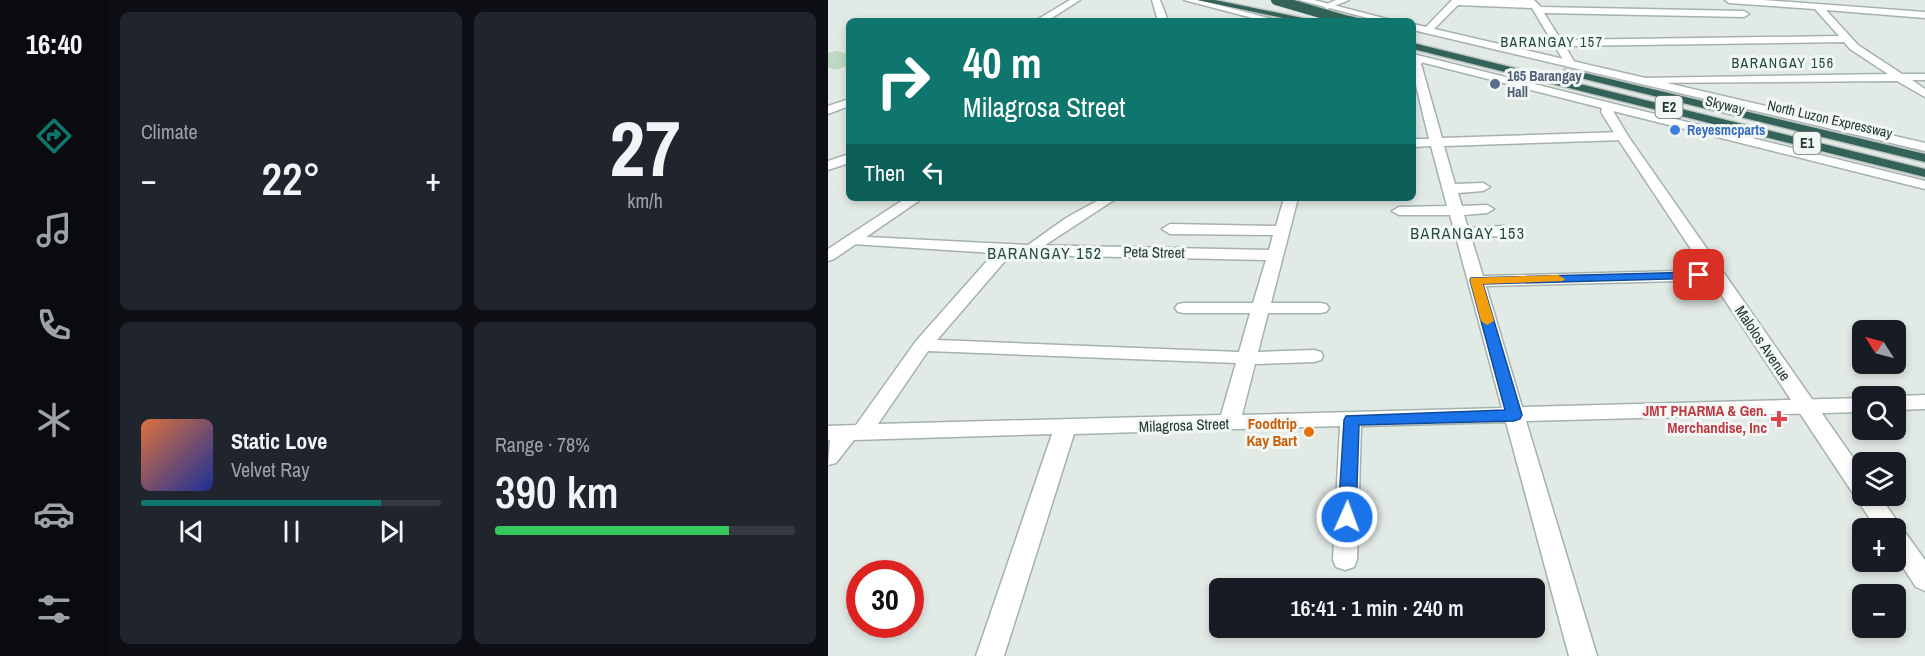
<!DOCTYPE html>
<meta charset="utf-8">
<style>
:root{--surface:#171b24;--page:#20242c;--text:#f1f3f6;--muted:#9ea1a6;--line:#363941;--accent:#0f766e}
body{margin:0;font-family:"Archivo Narrow",sans-serif;background:var(--page);color:var(--text);height:100vh;display:flex;flex-direction:column;font-size:22px;white-space:nowrap}
*{box-sizing:border-box;margin:0}
p{font-size:20px;color:var(--muted)}
.icon{flex:none;width:33px;height:33px;fill:none;stroke:currentColor;stroke-width:2;stroke-linecap:round;stroke-linejoin:round}
.map{position:relative;flex:1;overflow:hidden}
.side{display:flex;flex-direction:column;gap:12px;padding:12px;background:#0d0f14;width:720px}
.side>*{flex:none}
.guide{position:absolute;left:18px;top:18px;width:570px;height:183px;border-radius:9px;box-shadow:0 3px 9px #0003;background:#0f766e;color:#fff;overflow:hidden}
.needle{width:39px;rotate:306deg}
.fabs{position:absolute;left:1024px;top:320px;display:grid;gap:12px}
.fabs a{display:grid;place-items:center;width:54px;height:54px;border-radius:9px;background:var(--surface);box-shadow:0 3px 9px #0003;font-size:30px}
.speed{position:absolute;left:18px;top:560px;display:flex;gap:12px;font-size:30px;font-weight:700;text-align:center}
.speed>*{display:grid;place-content:center;width:78px;height:78px;border-radius:50%;background:var(--surface);box-shadow:0 3px 9px #0003;line-height:1}
.speed .limit{border:9px solid #d22;background:#fff;color:#111}
.pin{position:absolute;display:grid;place-items:center;width:51px;height:51px;color:#fff;margin:-26px;border-radius:12px;box-shadow:0 3px 9px #0006}
.me{position:absolute;width:66px;margin:-33px;rotate:2deg;stroke-linejoin:round;filter:drop-shadow(0 0 4px #0008)}
.turn{display:flex;align-items:center;gap:21px;height:126px;padding:0 18px;font-size:27px}
.turn .icon{width:78px;height:78px;stroke-width:2.5}
.turn b{display:block;font-size:42px;line-height:51px}
.then{display:flex;align-items:center;height:57px;padding:0 18px;background:#0003;gap:12px;font-size:22px}
.big{font-size:45px;font-weight:600;line-height:1.1}
.side .widget{flex:1;display:flex;flex-direction:column;justify-content:center;gap:9px;min-width:0;padding:0 21px;border-radius:9px;background:var(--page)}
.side .dial{align-items:center;gap:0}
.dial b{font-size:78px;line-height:1}
.song{display:flex;align-items:center;gap:18px}
.cover{width:72px;height:72px;border-radius:9px;background:linear-gradient(135deg,hsl(20 70% 55%),hsl(230 70% 35%))}
.played{height:6px;border-radius:3px;background:linear-gradient(90deg,var(--accent) 80%,var(--line) 80%)}
.keys{display:flex;justify-content:space-around;direction:ltr}
.heat{display:flex;justify-content:space-between;align-items:center;font-size:33px;direction:ltr}
.charge{height:9px;border-radius:4px;background:linear-gradient(90deg,#34c759 78%,var(--line) 0)}
.side .tiles{flex:1;display:grid;gap:12px;grid-template-columns:repeat(2,1fr)}
.trip{position:absolute;left:381px;top:578px;width:336px;height:60px;border-radius:9px;background:var(--surface);box-shadow:0 3px 9px #0003;font-weight:600;line-height:60px;text-align:center}
main{display:flex;flex:1;min-height:0}
.dock{display:flex;flex-direction:column;width:108px;justify-content:space-around;align-items:center;background:#090b0e;color:var(--muted)}
.dock .icon{width:42px;height:42px}
.dock .on{color:var(--accent)}
.dock b{font-size:27px;color:var(--text)}
.map>svg:first-child{display:block}
.green{fill:#bdd9c4}
.lines{fill:none;stroke-linecap:round;stroke-linejoin:round}
.pedestrian-casing{stroke:#a5b1ad;stroke-width:3}
.minor-casing{stroke:#a5b1ad;stroke-width:3}
.tertiary-casing{stroke:#a5b1ad;stroke-width:3}
.secondary-casing{stroke:#a2b5ae;stroke-width:3}
.motorway-casing{stroke:#bdc4c2;stroke-width:3}
.pedestrian{fill:#fff;fill-rule:evenodd}
.minor{fill:#fff;fill-rule:evenodd}
.tertiary{fill:#fff;fill-rule:evenodd}
.secondary{fill:#fff;fill-rule:evenodd}
.motorway{fill:#336358;fill-rule:evenodd}
.motorway-bridge-casing{stroke:#bdc4c2;stroke-width:11;stroke-linecap:butt}
.motorway-bridge{stroke:#336358;stroke-width:10}
.route{fill:#1a73e8;stroke:#114b97;stroke-width:1.5}
.slow{fill:#f59e0b}
.service-dot{fill:#5c6f8a;stroke:#f2f7f5;stroke-width:2}
.shop-dot{fill:#3f7fe0;stroke:#f2f7f5;stroke-width:2}
.health-dot{fill:#e0444e;stroke:#f2f7f5;stroke-width:2}
.food-dot{fill:#e8710a;stroke:#f2f7f5;stroke-width:2}
.labels{text-anchor:middle;dominant-baseline:central;stroke-width:6;stroke-linejoin:round;paint-order:stroke}
.far-neighbourhood-label{font-size:14px;letter-spacing:1.5px;fill:#22493f;stroke:#f2f7f5}
.far-service-label{font-size:14px;font-weight:bold;fill:#4e5e75;stroke:#f2f7f5;text-anchor:start}
.far-street-label{font-size:14px;fill:#243933;stroke:#f2f7f5}
.shield{fill:#f2f7f5;stroke:#62726d;stroke-width:1.5}
.shield-label{font-size:14px;font-weight:bold;fill:#243933}
.far-shop-label{font-size:14px;font-weight:bold;fill:#366cbe;stroke:#f2f7f5;text-anchor:start}
.street-label{font-size:15px;fill:#243933;stroke:#f2f7f5}
.health-label{font-size:15px;font-weight:bold;fill:#be3a42;stroke:#f2f7f5;text-anchor:end}
.food-label{font-size:15px;font-weight:bold;fill:#c56008;stroke:#f2f7f5;text-anchor:end}
.neighbourhood-label{font-size:16px;letter-spacing:1.5px;fill:#22493f;stroke:#f2f7f5}
</style>
<main>
<nav class="dock">
<b>16:40</b>
<svg class="icon on" aria-label="directions" viewBox="0 0 24 24"><path d="M12 3l9 9-9 9-9-9zM9 14v-3h6M13 9l2 2-2 2"/></svg>
<svg class="icon" aria-label="music" viewBox="0 0 24 24"><path d="M9 18V5l10-2v13"/><circle cx="6" cy="18" r="3"/><circle cx="16" cy="16" r="3"/></svg>
<svg class="icon" aria-label="phone" viewBox="0 0 24 24"><path d="M5 4h4l2 5-3 2q2 4 5 5l2-3 5 2v4C11 20 4 13 5 4z"/></svg>
<svg class="icon" aria-label="climate" viewBox="0 0 24 24"><path d="M12 3v18M4 7l16 10M4 17L20 7"/></svg>
<svg class="icon" aria-label="car" viewBox="0 0 24 24"><path d="M5 17H2v-5l4-1 3-4h7l3 4 3 1v5h-3M9 17h6M6 11h13"/><circle cx="7" cy="17" r="2"/><circle cx="17" cy="17" r="2"/></svg>
<svg class="icon" aria-label="filters" viewBox="0 0 24 24"><path d="M4 7h16M4 17h16"/><circle cx="9" cy="7" r="2"/><circle cx="15" cy="17" r="2"/></svg>
</nav>
<section class="side">
<div class="tiles">
<div class="widget"><p>Climate</p>
<div class="heat"><a>−</a><b class="big">22°</b><a>+</a></div>
</div>
<div class="widget dial"><b>27</b><p>km/h</p></div>
<div class="widget">
<div class="song"><i class="cover"></i><div><b>Static Love</b><p>Velvet Ray</p></div></div>
<div class="played"></div>
<div class="keys"><svg class="icon" aria-label="previous" viewBox="0 0 24 24"><path d="M18 5L8 12l10 7zM5 5v14"/></svg><svg class="icon" aria-label="pause" viewBox="0 0 24 24"><path d="M8 5v14M16 5v14"/></svg><svg class="icon" aria-label="next" viewBox="0 0 24 24"><path d="M6 5l10 7-10 7zM19 5v14"/></svg></div>
</div>
<div class="widget"><p>Range · 78%</p><b class="big">390 km</b><div class="charge"></div></div>
</div>
</section>
<div class="map">
<svg width="1097" height="656" viewBox="0 0 1097 656">
<rect width="100%" height="100%" fill="#e2eae6"/>
<path class="green" d="M 9,51 L 21,54 L 21,65 L 7,70 L 0,67 L 0,53 Z"/>
<g class="lines">
<g class="pedestrian-casing">
<path id="pedestrian" d="M 274,198 L 289,198 L 205,253 L 195,253 L 193,250 L 238,218 Z"/>
</g>
<g class="minor-casing">
<g id="minor">
<path d="M 324,0 L 332,0 L 340,21 L 330,21 Z"/>
<path d="M 508,0 L 521,0 L 499,9 L 495,6 Z"/>
<path d="M 624,0 L 706,0 L 713,7 L 916,11 L 921,14 L 916,17 L 716,13 L 733,40 L 1011,36 L 987,9 L 901,3 L 897,0 L 935,0 L 1097,12 L 1097,18 L 998,10 L 1030,45 L 1074,74 L 1097,74 L 1097,80 L 1084,80 L 1097,89 L 1097,97 L 1069,81 L 816,83 L 811,80 L 812,78 L 1060,74 L 1022,49 L 1016,42 L 737,46 L 747,63 L 742,66 L 737,63 L 704,8 L 630,5 L 603,32 L 597,32 L 597,28 Z"/>
<path d="M 593,56 L 598,59 L 593,64 L 614,138 L 794,132 L 800,136 L 794,140 L 616,146 L 627,184 L 655,183 L 662,187 L 655,191 L 630,193 L 634,206 L 659,205 L 666,209 L 659,213 L 636,215 L 640,228 L 676,226 L 684,231 L 676,236 L 643,237 L 655,276 L 889,270 L 897,275 L 889,280 L 658,286 L 694,407 L 1035,398 L 1035,412 L 698,421 L 769,656 L 741,656 L 678,422 L 533,426 L 529,560 L 526,567 L 517,570 L 508,567 L 505,560 L 512,426 L 246,434 L 176,656 L 148,656 L 224,434 L 26,440 L 8,463 L 0,465 L 2,440 L 0,440 L 0,426 L 28,425 L 88,341 L 166,253 L 24,244 L 19,242 L 16,239 L 19,236 L 200,245 L 441,250 L 445,235 L 342,234 L 334,229 L 342,224 L 448,226 L 456,198 L 470,198 L 443,303 L 492,303 L 498,304 L 501,308 L 498,312 L 492,313 L 440,313 L 430,352 L 486,350 L 493,352 L 495,356 L 493,360 L 486,362 L 427,364 L 414,415 L 674,408 L 622,215 L 571,215 L 564,211 L 571,207 L 619,206 L 603,146 L 585,147 L 585,139 L 601,139 L 585,73 L 585,60 ZM 183,254 L 200,255 L 438,260 L 425,303 L 356,303 L 350,304 L 347,308 L 350,312 L 356,313 L 422,313 L 411,352 L 109,340 ZM 100,351 L 408,363 L 393,415 L 50,424 Z"/>
<path d="M 21,154 L 21,163 L 0,170 L 0,161 Z"/>
<path d="M 1097,395 L 1097,409 L 1068,410 L 1068,396 Z"/>
</g>
</g>
<g class="tertiary-casing">
<g id="tertiary">
<path d="M 356,0 L 371,0 L 452,21 L 436,21 Z"/>
<path d="M 471,0 L 486,0 L 567,21 L 551,21 Z"/>
<path d="M 585,24 L 1097,143 L 1097,151 L 585,30 Z"/>
<path d="M 585,54 L 1097,181 L 1097,189 L 785,111 L 800,136 L 1035,472 L 1035,495 L 1051,495 L 1069,521 L 1072,530 L 1076,531 L 1097,560 L 1097,591 L 1088,587 L 1068,557 L 1068,528 L 1048,528 L 788,136 L 773,112 L 774,108 L 585,60 Z"/>
<path d="M 78,198 L 95,198 L 6,259 L 0,261 L 0,249 Z"/>
</g>
</g>
<g class="secondary-casing">
<g id="secondary">
<path d="M 242,0 L 252,0 L 219,21 L 207,21 Z"/>
<path d="M 21,99 L 21,106 L 0,114 L 0,106 Z"/>
</g>
</g>
<g class="motorway-casing">
<g id="motorway">
<path d="M 369,0 L 387,0 L 489,21 L 469,21 Z"/>
<path d="M 501,11 L 534,19 L 536,21 L 519,21 L 498,16 L 496,14 Z"/>
<path d="M 585,43 L 1097,169 L 1097,177 L 585,49 Z"/>
<path d="M 740,69 L 1097,154 L 1097,162 L 736,74 L 736,70 Z"/>
</g>
</g>
<use href="#pedestrian" class="pedestrian"/>
<use href="#minor" class="minor"/>
<use href="#tertiary" class="tertiary"/>
<use href="#secondary" class="secondary"/>
<use href="#motorway" class="motorway"/>
<g class="motorway-bridge-casing">
<path id="motorway-bridge" d="M 448,0 L 520,21"/>
</g>
<use href="#motorway-bridge" class="motorway-bridge"/>
</g>
<path class="route" d="M 871,272 L 876,273 L 878,275 L 876,278 L 655,284 L 694,415 L 692,419 L 686,421 L 531,425 L 528,517 L 525,522 L 519,524 L 513,522 L 510,517 L 516,420 L 518,416 L 677,410 L 642,280 L 643,278 Z"/>
<path class="slow" d="M 730,275 L 737,279 L 735,281 L 655,284 L 666,321 L 659,325 L 653,321 L 642,280 L 643,278 Z"/>
<circle class="service-dot" cx="667" cy="84" r="6"/>
<circle class="shop-dot" cx="847" cy="130" r="6"/>
<path class="health-dot" d="M948 410h6v6h6v6h-6v6h-6v-6h-6v-6h6z"/>
<circle class="food-dot" cx="481" cy="432" r="6"/>
<g class="labels">
<g class="far-neighbourhood-label">
<text x="724" y="42">BARANGAY 157</text>
<text x="955" y="63">BARANGAY 156</text>
</g>
<g class="far-service-label">
<text x="679" y="76">165 Barangay<tspan x="679" dy="16">Hall</tspan></text>
</g>
<g class="far-street-label">
<text transform="translate(897 105) rotate(14)">Skyway</text>
<text transform="translate(1002 119) rotate(13)">North Luzon Expressway</text>
</g>
<g class="shield">
<rect x="827.5" y="96" width="27" height="22" rx="4.5"/>
<rect x="965.5" y="132" width="27" height="22" rx="4.5"/>
</g>
<g class="shield-label">
<text x="841" y="107">E2</text>
<text x="979" y="143">E1</text>
</g>
<g class="far-shop-label">
<text x="859" y="130">Reyesmcparts</text>
</g>
<g class="street-label">
<text transform="translate(326 252) rotate(1)">Peta Street</text>
<text transform="translate(935 343) rotate(56)">Malolos Avenue</text>
<text transform="translate(356 425) rotate(-2)">Milagrosa Street</text>
</g>
<g class="health-label">
<text x="939" y="410">JMT PHARMA &amp; Gen.<tspan x="939" dy="17">Merchandise, Inc</tspan></text>
</g>
<g class="food-label">
<text x="469" y="423">Foodtrip<tspan x="469" dy="17">Kay Bart</tspan></text>
</g>
<g class="neighbourhood-label">
<text x="640" y="233">BARANGAY 153</text>
<text x="217" y="253">BARANGAY 152</text>
</g>
</g>
</svg>
<div class="fabs">
<a><svg class="needle" viewBox="-14 -14 28 28"><path d="M0-13l5 13h-10z" fill="#e53935"/><path d="M0 13l5-13h-10z" fill="#9ea1a6"/></svg></a>
<a><svg class="icon" aria-label="search" viewBox="0 0 24 24"><circle cx="10" cy="10" r="6"/><path d="M15 15l6 6"/></svg></a>
<a><svg class="icon" aria-label="layers" viewBox="0 0 24 24"><path d="M12 4l9 5-9 5-9-5zM3 14l9 5 9-5"/></svg></a>
<a>+</a>
<a>−</a>
</div>
<div class="speed"><div class="limit">30</div></div>
<div class="pin" style="left:871px;top:275px;background:#d93025"><svg class="icon" aria-label="arrive" viewBox="0 0 24 24"><path d="M6 21V4h12l-3 4 3 4H6"/></svg></div>
<svg class="me" style="left:519px;top:517px" viewBox="-20 -20 40 40"><circle r="17" fill="#1a73e8" stroke="#fff" stroke-width="3"/><path d="M0-11L8 9 0 5-8 9z" fill="#fff"/></svg>
<div class="trip">16:41 · 1 min · 240 m</div>
<div class="guide">
<div class="turn"><svg class="icon" aria-label="right" viewBox="0 0 24 24"><path d="M7 20v-9h11M14 6l5 5-5 5"/></svg><div><b>40 m</b>Milagrosa Street</div></div>
<div class="then">Then<svg class="icon" aria-label="left" viewBox="0 0 24 24"><path d="M17 20v-9H6M10 6l-5 5 5 5"/></svg></div>
</div>
</div>
</main>
